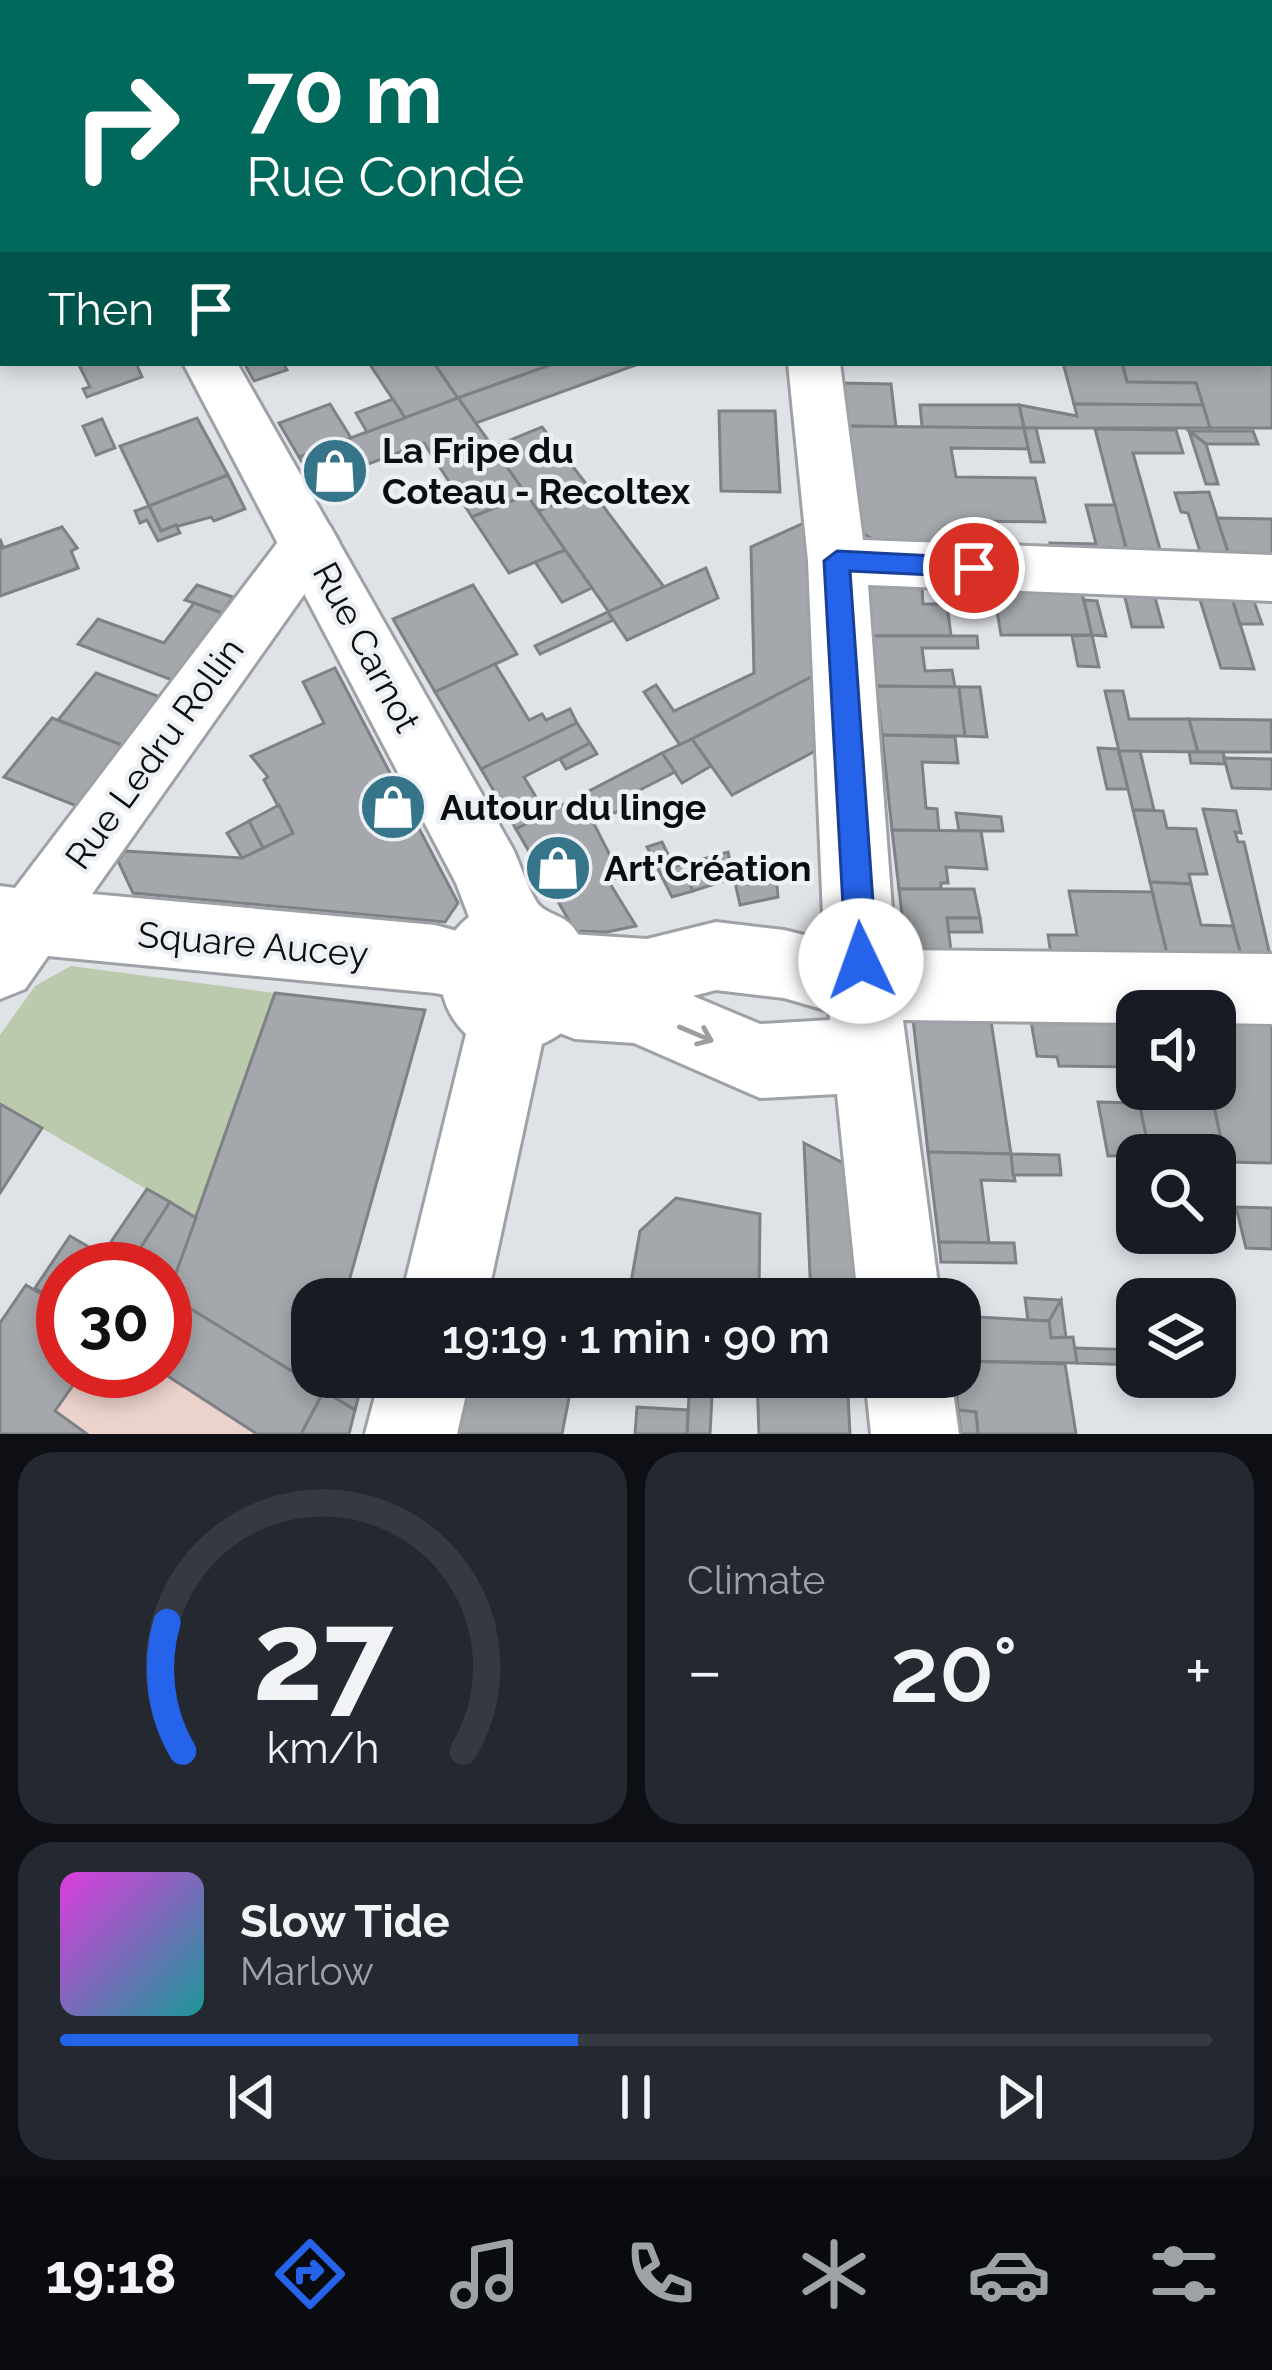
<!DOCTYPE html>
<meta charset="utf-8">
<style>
:root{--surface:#171b24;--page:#242831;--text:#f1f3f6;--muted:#9ea1a6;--line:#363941;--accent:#2563eb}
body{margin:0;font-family:Raleway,sans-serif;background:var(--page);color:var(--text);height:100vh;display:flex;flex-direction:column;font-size:45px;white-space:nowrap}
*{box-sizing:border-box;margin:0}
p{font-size:39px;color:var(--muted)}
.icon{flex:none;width:66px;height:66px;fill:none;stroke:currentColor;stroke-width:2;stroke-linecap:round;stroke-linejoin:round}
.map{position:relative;height:1434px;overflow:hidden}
.panel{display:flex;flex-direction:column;gap:18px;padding:18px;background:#0d0f14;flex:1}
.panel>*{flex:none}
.guide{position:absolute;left:0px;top:0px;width:1272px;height:366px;box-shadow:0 6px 18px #0003;background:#00695c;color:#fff;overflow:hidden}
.fabs{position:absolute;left:1116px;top:990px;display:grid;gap:24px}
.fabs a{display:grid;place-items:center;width:120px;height:120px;border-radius:24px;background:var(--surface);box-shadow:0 6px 18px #0003;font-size:60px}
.speed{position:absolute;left:36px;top:1242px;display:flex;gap:24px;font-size:60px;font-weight:700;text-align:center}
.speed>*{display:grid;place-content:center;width:156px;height:156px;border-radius:50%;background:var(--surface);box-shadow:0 6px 18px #0003;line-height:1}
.speed .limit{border:18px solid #d22;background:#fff;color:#111}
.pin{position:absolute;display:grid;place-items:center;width:102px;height:102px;color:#fff;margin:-51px;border:6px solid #fff;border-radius:50%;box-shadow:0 3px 12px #0007}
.me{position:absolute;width:132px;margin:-66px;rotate:357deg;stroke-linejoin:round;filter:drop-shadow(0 0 9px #0008)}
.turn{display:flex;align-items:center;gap:42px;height:252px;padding:0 48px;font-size:54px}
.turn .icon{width:156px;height:156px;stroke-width:2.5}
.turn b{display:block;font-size:84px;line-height:102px}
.then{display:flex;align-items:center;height:114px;padding:0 48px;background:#0003;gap:24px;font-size:45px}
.big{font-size:90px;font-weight:600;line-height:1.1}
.panel .tile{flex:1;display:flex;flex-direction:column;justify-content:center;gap:18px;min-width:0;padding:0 42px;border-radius:36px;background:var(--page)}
.panel .dial{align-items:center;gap:0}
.dial svg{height:312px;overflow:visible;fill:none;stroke:var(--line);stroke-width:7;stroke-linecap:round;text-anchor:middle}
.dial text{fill:var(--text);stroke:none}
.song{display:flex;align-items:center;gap:36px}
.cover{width:144px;height:144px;border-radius:18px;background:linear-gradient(135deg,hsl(300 70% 55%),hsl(180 70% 35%))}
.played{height:12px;border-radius:6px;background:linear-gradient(90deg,var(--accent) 45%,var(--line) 45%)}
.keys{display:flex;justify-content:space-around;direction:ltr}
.heat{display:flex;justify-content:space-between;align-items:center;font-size:66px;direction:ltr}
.panel .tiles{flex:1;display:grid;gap:18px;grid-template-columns:1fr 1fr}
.tile:last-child{grid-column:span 2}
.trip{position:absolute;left:291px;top:1278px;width:690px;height:120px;border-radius:36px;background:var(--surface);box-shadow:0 6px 18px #0003;font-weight:600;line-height:120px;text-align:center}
.tabs{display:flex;height:192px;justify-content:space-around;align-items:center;background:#090b0e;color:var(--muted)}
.tabs .icon{width:84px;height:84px}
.tabs .on{color:var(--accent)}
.tabs b{font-size:54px;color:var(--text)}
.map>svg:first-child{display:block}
.education{fill:#ebd2ca}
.green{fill:#bbcaac}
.building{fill:#a4a7ab;stroke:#7e8186;stroke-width:3}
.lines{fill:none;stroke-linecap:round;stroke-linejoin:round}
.minor-casing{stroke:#9ea1a6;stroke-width:6}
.major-casing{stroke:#9ea1a6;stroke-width:6}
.minor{fill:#fff;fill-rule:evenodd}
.major{fill:#fff;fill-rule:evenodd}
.oneway{stroke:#9d9e9f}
.route{fill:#2563eb;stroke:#184099;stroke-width:3}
.labels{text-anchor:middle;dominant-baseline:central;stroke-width:9;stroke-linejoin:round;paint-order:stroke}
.poi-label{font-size:36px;font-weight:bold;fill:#0b0d0e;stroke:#ecf0f5;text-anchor:start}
.street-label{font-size:36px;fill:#0b0d0e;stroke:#ecf0f5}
</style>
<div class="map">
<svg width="1272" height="1434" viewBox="0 0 1272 1434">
<rect width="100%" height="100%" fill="#dfe2e7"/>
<path class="education" d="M 26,1285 L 63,1371 L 165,1371 L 165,1293 L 355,1410 L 349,1434 L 0,1434 L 0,1323 Z"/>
<path class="green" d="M 71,966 L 275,993 L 196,1218 L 0,1104 L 0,1035 L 35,986 Z"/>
<g class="building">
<path d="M 1133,0 L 1272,0 L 1272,134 L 1269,3 Z"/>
<path d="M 1272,361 L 1272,428 L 1210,428 L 1196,383 L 1127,382 L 1122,363 Z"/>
<path d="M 78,363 L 136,363 L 142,377 L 87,397 L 83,389 L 90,387 Z"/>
<path d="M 244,363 L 283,363 L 287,370 L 254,381 Z"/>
<path d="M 369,363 L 434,363 L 458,398 L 405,418 Z"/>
<path d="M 434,363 L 476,364 L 556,363 L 458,398 Z"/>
<path d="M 556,363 L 641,363 L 476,423 L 458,398 Z"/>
<path d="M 1063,363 L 1122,363 L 1127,382 L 1196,383 L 1203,405 L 1074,404 Z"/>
<path d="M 841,383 L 891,384 L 896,427 L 846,426 Z"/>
<path d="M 458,398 L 527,495 L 472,517 L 424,443 L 315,484 L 299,457 Z"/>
<path d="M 393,399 L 405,418 L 367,432 L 356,413 Z"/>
<path d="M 330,404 L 351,438 L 299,457 L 279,423 Z"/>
<path d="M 1074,404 L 1203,405 L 1210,428 L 1024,428 L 1019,405 L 1077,416 Z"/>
<path d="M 920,405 L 1019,405 L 1024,428 L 922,427 Z"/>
<path d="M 719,411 L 775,411 L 780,492 L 721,491 Z"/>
<path d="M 197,418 L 228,475 L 149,506 L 120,446 Z"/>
<path d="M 102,419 L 115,448 L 96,455 L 83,426 Z"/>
<path d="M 846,426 L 1024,428 L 1029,449 L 951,448 L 956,477 L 1035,478 L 1045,522 L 971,521 L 975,548 L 884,547 L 857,529 Z"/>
<path d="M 542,427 L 591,490 L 538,511 L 493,447 Z"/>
<path d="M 1024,428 L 1036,428 L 1044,462 L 1031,462 Z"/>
<path d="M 1095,429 L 1176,430 L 1183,453 L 1133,453 L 1163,560 L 1129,560 Z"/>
<path d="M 1189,431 L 1253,431 L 1258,444 L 1206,444 Z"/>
<path d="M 1189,431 L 1206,444 L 1218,484 L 1206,484 Z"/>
<path d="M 228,475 L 245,509 L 214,521 L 211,517 L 161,531 L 149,506 Z"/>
<path d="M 591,490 L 664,587 L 609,612 L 538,511 Z"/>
<path d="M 1209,492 L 1231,561 L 1203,561 L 1188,513 L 1181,512 L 1175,493 Z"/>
<path d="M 527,495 L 565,550 L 509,573 L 472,517 Z"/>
<path d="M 1086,505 L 1115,505 L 1129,560 L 1054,559 L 1050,543 L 1096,544 Z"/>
<path d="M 149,506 L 161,531 L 176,525 L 180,533 L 158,541 L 147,520 L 140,523 L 135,511 Z"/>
<path d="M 1217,518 L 1272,519 L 1272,562 L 1231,561 Z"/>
<path d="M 804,523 L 817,674 L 680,745 L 644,692 L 656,685 L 674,711 L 754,673 L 751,547 Z"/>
<path d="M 62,527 L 77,548 L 71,551 L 78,568 L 0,596 L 0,539 L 3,548 Z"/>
<path d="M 62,527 L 77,548 L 71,551 L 78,568 L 0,596 L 0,539 L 3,548 Z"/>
<path d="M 565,550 L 592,588 L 562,602 L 535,562 Z"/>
<path d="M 706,568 L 718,598 L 627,640 L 608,612 Z"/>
<path d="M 197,585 L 233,597 L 222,613 L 185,600 Z"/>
<path d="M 473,585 L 517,654 L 435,692 L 393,619 Z"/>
<path d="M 864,585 L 922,586 L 923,604 L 947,604 L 951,636 L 870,636 Z"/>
<path d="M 993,587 L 1081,589 L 1092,635 L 1001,635 Z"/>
<path d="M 1123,589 L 1153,590 L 1163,627 L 1132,627 Z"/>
<path d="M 1197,590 L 1230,591 L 1254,669 L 1221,668 Z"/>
<path d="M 1231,595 L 1252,596 L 1262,624 L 1240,624 Z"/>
<path d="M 1084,600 L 1097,601 L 1106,636 L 1092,635 Z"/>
<path d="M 194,603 L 222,613 L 172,680 L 78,644 L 98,619 L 164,643 Z"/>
<path d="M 608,612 L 613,620 L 540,654 L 535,646 Z"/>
<path d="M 1092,635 L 1099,667 L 1078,666 L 1072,636 Z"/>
<path d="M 870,636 L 977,636 L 978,648 L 922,648 L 925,671 L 952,670 L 955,687 L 876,686 Z"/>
<path d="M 495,664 L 529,720 L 542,714 L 546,720 L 570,709 L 577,723 L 481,769 L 435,692 Z"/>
<path d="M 335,668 L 458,903 L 445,922 L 133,893 L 118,861 L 125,851 L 242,858 L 293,833 L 264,780 L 268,777 L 251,756 L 324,723 L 303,682 Z"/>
<path d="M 96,673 L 160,697 L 124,746 L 58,720 Z"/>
<path d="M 817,674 L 823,747 L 732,795 L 692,739 Z"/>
<path d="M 876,686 L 959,687 L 965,736 L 882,735 Z"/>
<path d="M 959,687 L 980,687 L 987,737 L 965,736 Z"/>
<path d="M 1105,691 L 1123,691 L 1129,719 L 1189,719 L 1198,752 L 1119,751 Z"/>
<path d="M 52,718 L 124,746 L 79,807 L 4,777 Z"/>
<path d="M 1189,719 L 1271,720 L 1272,752 L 1198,752 Z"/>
<path d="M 577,723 L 590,743 L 524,777 L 546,814 L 516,829 L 481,769 Z"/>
<path d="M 882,735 L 955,737 L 958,763 L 922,762 L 926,808 L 937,809 L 939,831 L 892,830 Z"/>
<path d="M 692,739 L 711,766 L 682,783 L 662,753 Z"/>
<path d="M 590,743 L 597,754 L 566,769 L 560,759 Z"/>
<path d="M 1098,748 L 1118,749 L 1128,789 L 1107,789 Z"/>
<path d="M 1119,751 L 1140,751 L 1154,810 L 1133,810 Z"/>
<path d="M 1189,752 L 1223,752 L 1226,764 L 1191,763 Z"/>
<path d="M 662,753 L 675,772 L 632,794 L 637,801 L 594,824 L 620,875 L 609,882 L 636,926 L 607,932 L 575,931 L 516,829 Z"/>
<path d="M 1224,758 L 1272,759 L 1272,789 L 1232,788 Z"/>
<path d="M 279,805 L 293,833 L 263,848 L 249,821 Z"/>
<path d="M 1203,809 L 1236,811 L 1241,833 L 1235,832 L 1238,842 L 1244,842 L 1272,964 L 1243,963 Z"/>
<path d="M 1133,810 L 1163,811 L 1167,828 L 1196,829 L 1207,874 L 1189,874 L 1191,884 L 1150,882 Z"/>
<path d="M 956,813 L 1001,817 L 1003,831 L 959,831 Z"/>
<path d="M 249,821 L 263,848 L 242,858 L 227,833 Z"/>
<path d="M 892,830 L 981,831 L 987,869 L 946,867 L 948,883 L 941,883 L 941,889 L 899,889 Z"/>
<path d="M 662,842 L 674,867 L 682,865 L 693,891 L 672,897 L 647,847 Z"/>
<path d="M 728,852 L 734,878 L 693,891 L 682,865 Z"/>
<path d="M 775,866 L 778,897 L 740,905 L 733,873 Z"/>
<path d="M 1150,882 L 1191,884 L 1201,925 L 1233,926 L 1243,963 L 1169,962 Z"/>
<path d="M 899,889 L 974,889 L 980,918 L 947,918 L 952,959 L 907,958 Z"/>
<path d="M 1069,891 L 1152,892 L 1169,962 L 1052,961 L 1048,935 L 1077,935 Z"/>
<path d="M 947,918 L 980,918 L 982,932 L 949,932 Z"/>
<path d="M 275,993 L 425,1010 L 344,1299 L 312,1299 L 312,1377 L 322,1377 L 319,1388 L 168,1295 Z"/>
<path d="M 913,1019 L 991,1021 L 1011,1154 L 928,1152 Z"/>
<path d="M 1031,1021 L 1123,1022 L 1133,1067 L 1059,1066 L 1057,1057 L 1037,1056 Z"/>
<path d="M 1123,1022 L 1137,1022 L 1137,1061 L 1131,1061 Z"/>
<path d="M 1215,1024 L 1272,1024 L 1272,1163 L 1226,1162 L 1210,1089 L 1215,1089 Z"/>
<path d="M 1171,1089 L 1210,1089 L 1225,1157 L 1150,1155 L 1137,1093 L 1172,1094 Z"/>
<path d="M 1098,1102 L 1139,1103 L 1150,1155 L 1108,1156 Z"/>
<path d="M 0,1104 L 42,1128 L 0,1193 Z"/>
<path d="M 804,1143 L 857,1170 L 867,1297 L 811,1297 Z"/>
<path d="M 928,1152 L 1011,1154 L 1015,1181 L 981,1180 L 989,1243 L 939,1242 Z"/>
<path d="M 1011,1154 L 1059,1155 L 1061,1175 L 1013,1175 Z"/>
<path d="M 147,1189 L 170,1202 L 127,1269 L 102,1255 Z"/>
<path d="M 676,1198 L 760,1214 L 759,1296 L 628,1299 L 640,1231 Z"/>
<path d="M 170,1202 L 196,1218 L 168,1295 L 165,1269 L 127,1269 Z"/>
<path d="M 1236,1207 L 1272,1208 L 1272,1249 L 1246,1248 Z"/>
<path d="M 70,1236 L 127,1269 L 63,1269 L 63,1307 L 35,1288 Z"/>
<path d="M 939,1242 L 1014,1243 L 1016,1263 L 941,1262 Z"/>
<path d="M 26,1285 L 63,1307 L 63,1371 L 83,1371 L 55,1411 L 87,1434 L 0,1434 L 0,1323 Z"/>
<path d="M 165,1293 L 324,1391 L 301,1434 L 257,1434 L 160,1371 L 165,1371 Z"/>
<path d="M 1025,1298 L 1061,1300 L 1049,1321 L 1028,1320 Z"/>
<path d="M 1061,1300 L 1066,1337 L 1051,1338 L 1049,1321 Z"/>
<path d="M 960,1316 L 1049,1321 L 1051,1338 L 1073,1337 L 1077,1363 L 960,1361 Z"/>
<path d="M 1075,1348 L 1137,1350 L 1137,1365 L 1077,1363 Z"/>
<path d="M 960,1361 L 1065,1364 L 1076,1434 L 978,1434 L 976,1412 L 958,1410 L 955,1377 L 960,1377 Z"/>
<path d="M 322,1377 L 364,1377 L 355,1410 L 319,1388 Z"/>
<path d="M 471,1377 L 573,1377 L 562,1434 L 458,1434 Z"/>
<path d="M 627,1377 L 690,1377 L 688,1390 Z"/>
<path d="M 690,1377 L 713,1377 L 710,1434 L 687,1434 Z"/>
<path d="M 757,1377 L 847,1377 L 850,1434 L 759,1434 Z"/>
<path d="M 324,1391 L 355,1410 L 349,1434 L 301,1434 Z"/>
<path d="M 637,1407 L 688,1410 L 687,1434 L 635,1434 Z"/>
<path d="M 958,1410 L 976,1412 L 978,1434 L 961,1434 Z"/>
</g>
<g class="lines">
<g class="minor-casing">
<g id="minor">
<path d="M 209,0 L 247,0 L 250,3 L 210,3 Z"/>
<path d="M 344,0 L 383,0 L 386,3 L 346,3 Z"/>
<path d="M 480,0 L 519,0 L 522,3 L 482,3 Z"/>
<path d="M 788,363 L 840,363 L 863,540 L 1272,555 L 1272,601 L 868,585 L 895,950 L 1272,954 L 1272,1024 L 1215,1023 L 1215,1011 L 1137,1011 L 1137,1023 L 903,1020 L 940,1299 L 858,1299 L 837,1094 L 760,1098 L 634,1043 L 575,1039 L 549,1029 L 539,1004 L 542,996 L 530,991 L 519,967 L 530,943 L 555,933 L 647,939 L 716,922 L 784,930 L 824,940 L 808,561 ZM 716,990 L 784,998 L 829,1011 L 830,1020 L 760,1024 L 693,996 Z"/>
<path d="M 310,520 L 330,526 L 339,542 L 330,558 L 92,894 L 435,925 L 501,943 L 512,967 L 501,991 L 476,1001 L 435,993 L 48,956 L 25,989 L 0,999 L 0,886 L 15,888 L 290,526 Z"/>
<path d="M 865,1377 L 951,1377 L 959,1434 L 871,1434 Z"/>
</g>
</g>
<g class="major-casing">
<g id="major">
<path d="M 0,0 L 27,0 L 29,3 L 3,3 L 3,14 Z"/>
<path d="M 183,363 L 237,363 L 513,849 C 521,866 526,885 536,901 C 543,914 563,914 573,927 C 605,969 590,1024 542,1044 L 487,1299 L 401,1299 L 466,1034 C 432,1002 431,946 469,917 L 456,883 Z"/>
<path d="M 380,1377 L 470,1377 L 457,1434 L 365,1434 Z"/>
</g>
</g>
<use href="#minor" class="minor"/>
<use href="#major" class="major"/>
</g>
<defs><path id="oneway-shaft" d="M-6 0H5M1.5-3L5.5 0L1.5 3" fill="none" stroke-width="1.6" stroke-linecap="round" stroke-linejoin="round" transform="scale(3)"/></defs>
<use class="oneway" href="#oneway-shaft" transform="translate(696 1034) rotate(23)"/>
<path class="route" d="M 837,551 L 974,558 L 987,568 L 974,577 L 850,571 L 877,961 L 872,971 L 861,975 L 850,971 L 846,961 L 824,561 Z"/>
<defs>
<g id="shop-disc" transform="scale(3.45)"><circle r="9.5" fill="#357489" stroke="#ecf0f5"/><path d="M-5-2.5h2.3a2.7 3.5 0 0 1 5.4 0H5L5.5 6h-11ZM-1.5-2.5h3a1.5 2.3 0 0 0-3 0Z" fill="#fff"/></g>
</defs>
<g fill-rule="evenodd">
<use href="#shop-disc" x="335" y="471"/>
<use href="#shop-disc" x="393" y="807"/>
<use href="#shop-disc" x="558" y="868"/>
</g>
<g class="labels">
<g class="poi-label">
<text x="382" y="450">La Fripe du<tspan x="382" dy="41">Coteau - Recoltex</tspan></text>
<text x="440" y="807">Autour du linge</text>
<text x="604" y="868">Art'Création</text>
</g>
<g class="street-label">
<text transform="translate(367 647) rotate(62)">Rue Carnot</text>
<text transform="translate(154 753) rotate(-54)">Rue Ledru Rollin</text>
<text transform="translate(253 944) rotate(5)">Square Aucey</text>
</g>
</g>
</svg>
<div class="fabs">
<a><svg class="icon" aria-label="sound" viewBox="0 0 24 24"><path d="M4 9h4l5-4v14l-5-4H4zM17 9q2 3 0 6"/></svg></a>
<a><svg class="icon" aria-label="search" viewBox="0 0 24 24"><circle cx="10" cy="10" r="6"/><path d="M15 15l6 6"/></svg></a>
<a><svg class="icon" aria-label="layers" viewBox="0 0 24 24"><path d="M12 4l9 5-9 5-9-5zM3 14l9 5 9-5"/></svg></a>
</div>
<div class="speed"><div class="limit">30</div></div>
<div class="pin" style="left:974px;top:568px;background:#d93025"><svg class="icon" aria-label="arrive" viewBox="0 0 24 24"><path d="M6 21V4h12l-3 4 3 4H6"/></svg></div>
<svg class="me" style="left:861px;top:961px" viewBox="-20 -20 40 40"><circle r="19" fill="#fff"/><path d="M0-13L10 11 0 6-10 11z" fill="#2563eb"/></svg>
<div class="trip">19:19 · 1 min · 90 m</div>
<div class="guide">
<div class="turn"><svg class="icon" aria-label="right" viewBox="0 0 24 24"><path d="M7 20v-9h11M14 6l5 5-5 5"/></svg><div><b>70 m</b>Rue Condé</div></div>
<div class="then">Then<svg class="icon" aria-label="arrive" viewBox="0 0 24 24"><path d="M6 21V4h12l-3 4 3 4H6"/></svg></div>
</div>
</div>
<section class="panel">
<div class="tiles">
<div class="tile dial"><svg viewBox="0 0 100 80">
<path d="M14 69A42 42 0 1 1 86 69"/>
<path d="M14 69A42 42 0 0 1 10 36" stroke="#2563eb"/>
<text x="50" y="56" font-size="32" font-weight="700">27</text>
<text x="50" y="72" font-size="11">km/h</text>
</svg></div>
<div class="tile"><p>Climate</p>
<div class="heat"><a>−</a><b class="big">20°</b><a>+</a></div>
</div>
<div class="tile">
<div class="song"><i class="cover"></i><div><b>Slow Tide</b><p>Marlow</p></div></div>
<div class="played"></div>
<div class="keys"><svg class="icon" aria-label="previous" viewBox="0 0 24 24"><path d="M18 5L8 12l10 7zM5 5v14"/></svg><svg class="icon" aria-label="pause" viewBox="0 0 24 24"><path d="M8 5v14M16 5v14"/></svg><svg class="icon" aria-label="next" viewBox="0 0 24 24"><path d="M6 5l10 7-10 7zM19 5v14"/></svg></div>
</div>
</div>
</section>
<nav class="tabs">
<b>19:18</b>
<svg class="icon on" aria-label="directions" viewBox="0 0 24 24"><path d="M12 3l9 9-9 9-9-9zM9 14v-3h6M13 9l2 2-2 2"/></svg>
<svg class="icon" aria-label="music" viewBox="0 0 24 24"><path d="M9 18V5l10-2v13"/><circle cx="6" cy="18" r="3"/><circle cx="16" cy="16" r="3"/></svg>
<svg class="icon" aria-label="phone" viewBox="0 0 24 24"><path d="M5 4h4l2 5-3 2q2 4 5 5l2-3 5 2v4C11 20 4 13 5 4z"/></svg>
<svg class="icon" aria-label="climate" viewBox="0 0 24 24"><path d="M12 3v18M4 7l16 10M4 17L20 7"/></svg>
<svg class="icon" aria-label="car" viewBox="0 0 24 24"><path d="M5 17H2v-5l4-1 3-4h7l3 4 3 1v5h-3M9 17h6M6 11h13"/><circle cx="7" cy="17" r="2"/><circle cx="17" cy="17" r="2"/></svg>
<svg class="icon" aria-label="filters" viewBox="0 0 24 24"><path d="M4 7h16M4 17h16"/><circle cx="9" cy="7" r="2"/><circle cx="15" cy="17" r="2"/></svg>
</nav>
